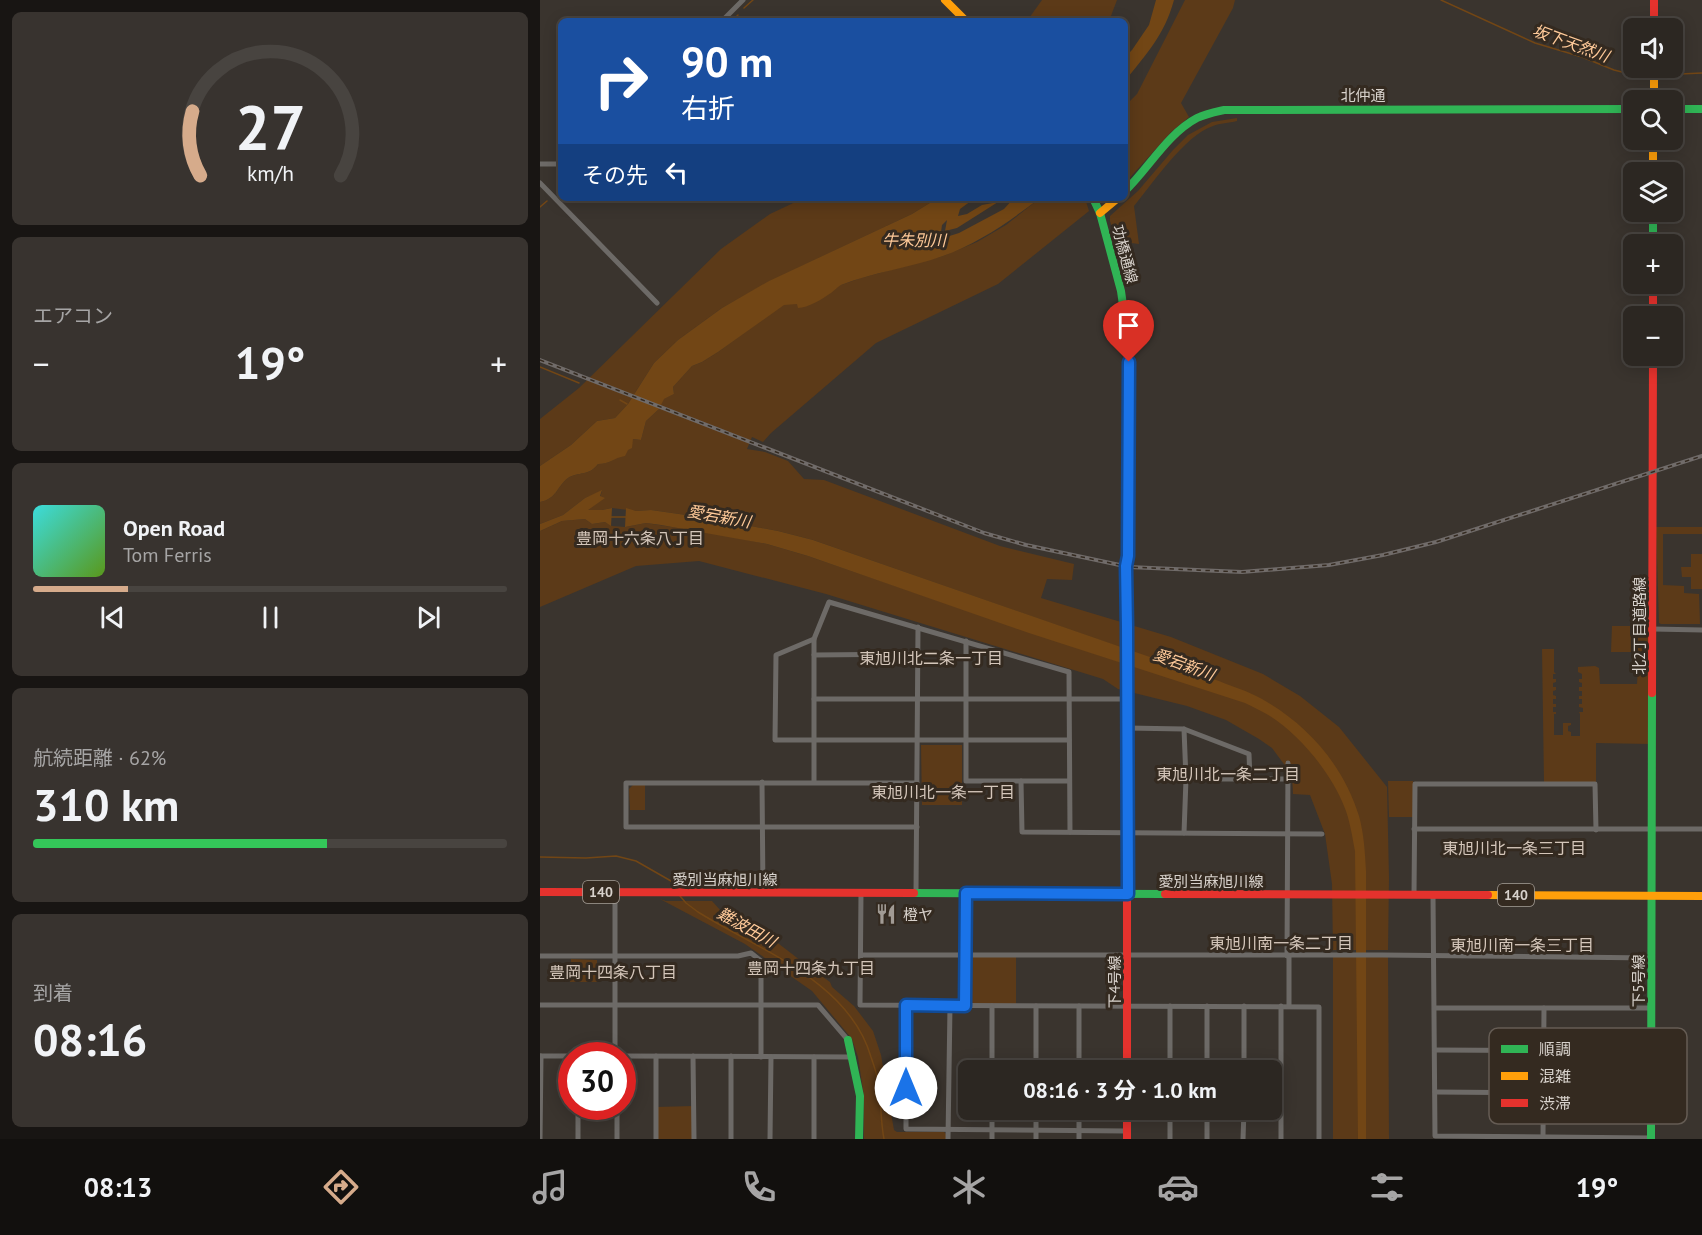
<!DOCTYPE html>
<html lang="ja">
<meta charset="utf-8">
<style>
:root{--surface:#2c2722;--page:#38332f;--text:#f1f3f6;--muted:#a6a5a5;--line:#484440;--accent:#d6ab8b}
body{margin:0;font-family:"PT Sans","Noto Sans JP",sans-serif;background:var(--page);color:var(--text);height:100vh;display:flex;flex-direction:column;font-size:22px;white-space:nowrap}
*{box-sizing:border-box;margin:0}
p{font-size:20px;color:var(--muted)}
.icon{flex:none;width:33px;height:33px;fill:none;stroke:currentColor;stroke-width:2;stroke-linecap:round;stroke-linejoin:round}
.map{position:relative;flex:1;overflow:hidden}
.side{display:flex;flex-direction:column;gap:12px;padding:12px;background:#181513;width:540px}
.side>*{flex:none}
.banner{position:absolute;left:18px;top:18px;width:570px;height:183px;border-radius:9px;box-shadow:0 3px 15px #0003,0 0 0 2px var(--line);background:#1a4fa0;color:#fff;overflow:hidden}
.tools{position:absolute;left:1083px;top:18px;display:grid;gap:12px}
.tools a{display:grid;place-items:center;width:60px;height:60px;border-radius:9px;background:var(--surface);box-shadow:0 3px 15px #0003,0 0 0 2px var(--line);font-size:30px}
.speed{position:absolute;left:18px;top:1042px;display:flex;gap:12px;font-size:30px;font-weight:700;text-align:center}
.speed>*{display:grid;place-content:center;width:78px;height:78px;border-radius:50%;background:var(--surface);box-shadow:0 3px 15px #0003,0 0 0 2px var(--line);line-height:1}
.speed .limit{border:9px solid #d22;background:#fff;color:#111}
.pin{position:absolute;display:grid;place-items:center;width:51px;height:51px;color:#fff;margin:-62px -26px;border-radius:50% 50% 50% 0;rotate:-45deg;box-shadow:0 0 6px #0007}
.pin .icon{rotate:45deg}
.me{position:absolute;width:66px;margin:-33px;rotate:0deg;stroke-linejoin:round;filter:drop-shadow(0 0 4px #0008)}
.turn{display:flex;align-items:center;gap:21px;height:126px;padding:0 24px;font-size:27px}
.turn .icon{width:78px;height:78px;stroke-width:2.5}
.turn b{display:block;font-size:42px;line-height:51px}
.then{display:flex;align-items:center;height:57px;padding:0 24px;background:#0003;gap:12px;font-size:22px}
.big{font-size:45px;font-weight:700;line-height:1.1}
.side .widget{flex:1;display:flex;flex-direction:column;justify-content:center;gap:9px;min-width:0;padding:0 21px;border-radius:9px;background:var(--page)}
.side .dial{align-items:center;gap:0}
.dial svg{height:156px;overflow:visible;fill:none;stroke:var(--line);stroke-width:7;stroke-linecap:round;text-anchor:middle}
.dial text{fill:var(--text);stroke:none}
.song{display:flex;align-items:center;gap:18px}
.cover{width:72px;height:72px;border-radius:9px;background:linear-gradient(135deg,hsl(180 70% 55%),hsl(90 70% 35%))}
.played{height:6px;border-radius:3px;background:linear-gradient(90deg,var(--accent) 20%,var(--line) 20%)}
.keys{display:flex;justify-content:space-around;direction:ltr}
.heat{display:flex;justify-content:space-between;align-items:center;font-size:33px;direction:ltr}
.charge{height:9px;border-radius:4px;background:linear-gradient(90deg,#34c759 62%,var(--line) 0)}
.trip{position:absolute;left:418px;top:1060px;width:324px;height:60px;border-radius:9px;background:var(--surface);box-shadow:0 3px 15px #0003,0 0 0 2px var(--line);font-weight:700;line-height:60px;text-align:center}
.dock{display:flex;height:96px;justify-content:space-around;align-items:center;background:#12100e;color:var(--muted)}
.dock .icon{width:42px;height:42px}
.dock .active{color:var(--accent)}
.dock b{font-size:27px;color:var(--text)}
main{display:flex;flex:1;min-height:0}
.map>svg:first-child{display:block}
.green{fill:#5c3a18}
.water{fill:#724615}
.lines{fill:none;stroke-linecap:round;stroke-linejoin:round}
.stream{stroke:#724615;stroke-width:1.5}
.street{stroke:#6d6a67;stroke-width:5}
.fast{stroke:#30b455;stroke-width:8}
.slow{stroke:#ff9f0a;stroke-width:8}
.jam{stroke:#e5322d;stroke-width:8}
.rail-casing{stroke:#706b69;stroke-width:4}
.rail{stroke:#342a20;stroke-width:1.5;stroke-dasharray:4.5;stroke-linecap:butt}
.route-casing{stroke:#114b97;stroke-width:15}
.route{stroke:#1a73e8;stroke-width:10}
.labels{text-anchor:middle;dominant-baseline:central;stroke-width:6;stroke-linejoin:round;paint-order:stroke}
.shield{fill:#342a20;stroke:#a7a098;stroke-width:1.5}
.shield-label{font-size:14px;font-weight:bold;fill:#d8d2cc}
.street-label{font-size:15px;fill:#d8d2cc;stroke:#342a20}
.poi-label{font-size:15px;fill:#d8d2cc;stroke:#342a20;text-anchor:start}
.water-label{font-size:16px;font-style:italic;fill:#ffca99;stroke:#342a20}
.neighbourhood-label{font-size:16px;fill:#d4c6ba;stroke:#342a20}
.key{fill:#342a20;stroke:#655c54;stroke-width:1.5}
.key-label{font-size:16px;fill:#d8d2cc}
</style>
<main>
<section class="side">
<div class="widget dial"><svg viewBox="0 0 100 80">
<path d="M14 69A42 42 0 1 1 86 69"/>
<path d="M14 69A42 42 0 0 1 10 36" stroke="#d6ab8b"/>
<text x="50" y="56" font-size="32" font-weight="700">27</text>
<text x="50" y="72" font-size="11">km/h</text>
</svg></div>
<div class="widget"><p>エアコン</p>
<div class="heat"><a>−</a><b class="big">19°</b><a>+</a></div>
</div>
<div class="widget">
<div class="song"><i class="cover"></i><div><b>Open Road</b><p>Tom Ferris</p></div></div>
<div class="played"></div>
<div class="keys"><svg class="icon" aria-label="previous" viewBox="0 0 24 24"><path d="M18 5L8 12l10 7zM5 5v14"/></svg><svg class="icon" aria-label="pause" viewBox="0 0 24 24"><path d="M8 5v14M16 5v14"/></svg><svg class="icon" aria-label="next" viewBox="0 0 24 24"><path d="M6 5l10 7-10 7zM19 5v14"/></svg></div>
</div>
<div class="widget"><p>航続距離 · 62%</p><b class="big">310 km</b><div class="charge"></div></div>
<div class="widget"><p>到着</p><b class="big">08:16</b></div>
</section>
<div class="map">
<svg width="1162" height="1139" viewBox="0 0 1162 1139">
<rect width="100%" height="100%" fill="#3a342e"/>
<g class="green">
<path d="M 502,0 L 577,0 L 569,21 L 487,21 Z"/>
<path d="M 645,0 L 695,0 L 693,8 L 641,103 L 649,117 L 631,132 L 585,183 L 585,106 L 597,94 Z"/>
<path d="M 697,118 L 697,121 C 689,123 680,123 673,126 C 644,136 614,182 594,206 L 599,244 L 591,243 L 577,246 L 570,221 L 570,216 L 598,191 L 633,150 L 648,135 L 672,122 Z"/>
<path d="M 264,198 L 398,198 L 372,214 L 230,281 L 182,308 L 138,340 L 114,363 L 88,404 L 75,418 L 57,421 L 31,445 L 0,466 L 0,419 L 39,388 L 181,249 L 230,214 Z"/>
<path d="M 500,198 L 545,198 L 549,211 L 458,284 L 336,343 L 231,433 L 223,442 L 212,437 L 207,449 L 225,452 L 248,461 L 264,479 L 284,480 L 460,546 L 534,564 L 532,580 L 507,579 L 501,598 L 631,637 L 723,674 L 760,696 L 799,727 L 847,787 L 849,878 L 848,950 L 793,950 L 792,884 L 785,834 L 770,795 L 753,794 L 752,775 L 732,748 L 719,739 L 686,720 L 647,706 L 578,689 L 563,679 L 286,594 L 159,561 L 96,566 L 0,607 L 0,531 L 22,521 L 45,519 L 52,524 L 65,522 L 72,526 L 85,527 L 106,523 L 172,533 L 227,544 L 268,556 L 489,632 L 583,663 L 583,648 L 273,540 L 238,531 L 167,518 L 111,510 L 96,511 L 72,508 L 62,510 L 47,510 L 60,497 L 62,491 L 45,498 L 23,515 L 0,524 L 0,502 C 17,499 17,486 28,478 C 39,471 48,477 58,464 C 73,464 87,452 93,439 L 101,440 L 106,421 L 119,409 L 123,399 L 134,394 L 133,387 L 152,366 L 162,362 L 178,352 L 244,304 L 257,304 L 290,293 L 298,286 L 321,278 L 403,256 L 437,242 L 466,225 Z"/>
<path d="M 1116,527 L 1162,527 L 1162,534 L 1123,534 L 1123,585 L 1144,586 L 1144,593 L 1159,594 L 1160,624 L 1121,624 L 1119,623 Z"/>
<path d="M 1151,554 L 1162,554 L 1162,589 L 1151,589 L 1151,577 L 1142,577 L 1141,567 L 1151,567 Z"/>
<path d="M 1072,626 L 1111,626 L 1111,744 L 1056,743 L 1056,782 L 1004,782 L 1002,649 L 1014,649 L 1014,672 L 1016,674 L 1013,674 L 1013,679 L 1016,679 L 1016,682 L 1013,683 L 1013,687 L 1016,687 L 1016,690 L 1013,691 L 1013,695 L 1016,696 L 1016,699 L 1013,699 L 1013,704 L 1016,704 L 1016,707 L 1013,707 L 1013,712 L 1016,712 L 1016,714 L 1014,714 L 1014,735 L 1023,735 L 1023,723 L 1031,723 L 1031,725 L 1028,726 L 1028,731 L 1031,732 L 1031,736 L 1040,736 L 1040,714 L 1039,712 L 1043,712 L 1043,708 L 1039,707 L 1039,704 L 1042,704 L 1042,699 L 1039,699 L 1039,696 L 1042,696 L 1042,691 L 1039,691 L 1039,687 L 1042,687 L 1042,683 L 1039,682 L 1039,679 L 1042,679 L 1042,674 L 1038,672 L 1038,667 L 1055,666 L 1059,668 L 1060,684 L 1097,684 L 1098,668 L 1103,668 L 1103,652 L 1071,652 Z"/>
<path d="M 381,745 L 422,745 L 422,805 L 382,805 Z"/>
<path d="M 848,781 L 873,781 L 873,817 L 849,817 Z"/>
<path d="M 93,785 L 105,785 L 105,810 L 90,810 L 89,789 Z"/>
<path d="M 120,899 L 126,901 L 172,901 L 181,911 L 230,937 L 269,967 L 290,982 L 292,987 L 314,1006 L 333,1031 L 341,1055 L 354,1130 L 357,1132 L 404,1132 L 406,1134 L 406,1139 L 324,1139 L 324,1096 L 318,1057 L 312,1039 L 272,991 L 205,944 Z"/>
<path d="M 426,955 L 476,955 L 476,1006 L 425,1006 Z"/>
<path d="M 848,956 L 849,1139 L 793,1139 L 793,957 Z"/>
<path d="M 31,959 L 57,960 L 57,982 L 30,982 Z"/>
<path d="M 154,1106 L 154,1139 L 116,1139 L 116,1107 Z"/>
</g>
<g class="water">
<path d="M 616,0 L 634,0 C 624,36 607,53 585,81 L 585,57 L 592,50 L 609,25 Z"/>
<path d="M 398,198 L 435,198 L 420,209 L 418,216 L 427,214 L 442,205 L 458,202 L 417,228 L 405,231 L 407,220 L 402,225 L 400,239 L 419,233 L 464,209 L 474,198 L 500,198 C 470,221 439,243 403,256 C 369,268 334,272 301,285 C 297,287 295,290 291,293 C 282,299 268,308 258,308 L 257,304 L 244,305 L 178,352 L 162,362 L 152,366 L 133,387 L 134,394 L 124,399 L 119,409 L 106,421 L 101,440 L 93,439 L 92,448 L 88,450 L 85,456 C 73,458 71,464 58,464 C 48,477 39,471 28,478 C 17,486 17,499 0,502 L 0,466 L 31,445 L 57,421 L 75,418 L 88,404 L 114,363 L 138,340 L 182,308 L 229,281 L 372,214 Z"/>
<path d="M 62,490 L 60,496 L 65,498 L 48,510 L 62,510 L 72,508 L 71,526 L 65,522 L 52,524 L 45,519 L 22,521 L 0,531 L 0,524 L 23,515 L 45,498 Z"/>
<path d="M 86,508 L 96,511 L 111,510 L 167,518 L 238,531 L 273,540 L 679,681 C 693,687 708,691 722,699 C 768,725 803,765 819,816 C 824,834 825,853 826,871 L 826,1139 L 818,1139 L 815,851 C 812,836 810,820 804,806 C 791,773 760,735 730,716 C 722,711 713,707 705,703 L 489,633 L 268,556 L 227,544 L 121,525 L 106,523 L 85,527 Z"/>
</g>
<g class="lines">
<g class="stream">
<path d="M 901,0 L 995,43 L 1042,57 L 1074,70 L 1090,74 L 1110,75"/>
<path d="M 204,8 L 213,0"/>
<path d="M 192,21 L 198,15"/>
<path d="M 1118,75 L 1162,73"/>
<path d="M 17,190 L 21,187"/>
<path d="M 0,207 L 7,201"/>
<path d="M 0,367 L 39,383"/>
<path d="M 80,400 L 87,404"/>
<path d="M 71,517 L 87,517"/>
<path d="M 0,857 L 46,858 L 76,856 L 96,861 L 131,881 L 136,889"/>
<path d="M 140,896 L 146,903 L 158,912 C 219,950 309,981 331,1057 C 335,1068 339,1081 340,1093 C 341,1108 341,1124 344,1139"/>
</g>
<g class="street">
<path d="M 182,21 L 203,0"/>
<path d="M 0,164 L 21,164"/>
<path d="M 0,183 L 117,303"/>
<path d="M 1113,629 L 1162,630"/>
<path d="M 274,639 L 236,655 L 235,740 L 529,740"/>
<path d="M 426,641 L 426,781 L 529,781"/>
<path d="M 274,655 L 378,654"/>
<path d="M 274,699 L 587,699"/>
<path d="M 587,728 L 644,729 L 709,754 L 710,779"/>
<path d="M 646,779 L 747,779"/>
<path d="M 481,781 L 482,832 L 782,834"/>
<path d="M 222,782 L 223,893"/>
<path d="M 274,782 L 274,639 L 289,602 L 529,672 L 530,832"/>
<path d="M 377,827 L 86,827 L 86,783 L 377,783"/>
<path d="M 874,829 L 1162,829"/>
<path d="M 644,833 L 646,779 L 644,729"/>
<path d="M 321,893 L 320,1005 L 779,1007 L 779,1139"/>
<path d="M 376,893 L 378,627"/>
<path d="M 874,894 L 875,784 L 1055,784 L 1056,830"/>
<path d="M 893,895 L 895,1136 L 1111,1138"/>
<path d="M 321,955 L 842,955 L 1112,958"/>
<path d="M 0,956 L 198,956 L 211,953 L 221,961 L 221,1057"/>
<path d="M 747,956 L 748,763"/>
<path d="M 0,1005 L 278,1005 L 308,1040"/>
<path d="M 366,1006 L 366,1129 L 587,1131"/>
<path d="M 425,1006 L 426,893"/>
<path d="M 452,1006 L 452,1071"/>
<path d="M 630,1006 L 630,1071"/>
<path d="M 667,1006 L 667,1071"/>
<path d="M 741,1006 L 741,1139"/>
<path d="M 749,1006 L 749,956"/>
<path d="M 895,1008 L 1111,1008"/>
<path d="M 895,1050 L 1111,1051"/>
<path d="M 0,1056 L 62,1056"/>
<path d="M 75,1056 L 75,892"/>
<path d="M 82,1056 L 313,1057"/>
<path d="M 153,1056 L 154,1139"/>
<path d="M 191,1056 L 191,1139"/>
<path d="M 496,1071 L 496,1006"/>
<path d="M 539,1071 L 539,1006"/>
<path d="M 704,1071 L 704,1006"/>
<path d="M 895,1092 L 1111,1094"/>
<path d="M 77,1107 L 77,1139"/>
<path d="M 452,1110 L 452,1139"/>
<path d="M 630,1110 L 630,1139"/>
<path d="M 667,1110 L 667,1139"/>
<path d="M 1003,1137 L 1004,1008"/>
<path d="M 0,1139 L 1,1056"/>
<path d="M 38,1139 L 38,1107"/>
<path d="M 116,1139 L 116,1056"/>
<path d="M 230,1139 L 231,1057"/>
<path d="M 274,1139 L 274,1057"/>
<path d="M 408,1139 L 410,1006"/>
<path d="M 496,1139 L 496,1110"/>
<path d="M 539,1139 L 539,1110"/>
<path d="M 703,1139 L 704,1110"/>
</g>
<g class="fast">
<path d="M 1132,109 L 1162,109"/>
<path d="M 585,191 C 609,168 627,134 657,118 C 665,114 675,112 684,110 L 1094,109"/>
<path d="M 553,198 L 560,213 L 581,291 L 586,327 L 589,362 L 588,464"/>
<path d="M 1113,212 L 1113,244"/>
<path d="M 374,893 L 625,894"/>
<path d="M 308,1040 L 320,1096 L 319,1139"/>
<path d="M 1111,1139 L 1112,693"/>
</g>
<g class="slow">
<path d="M 405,0 L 426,21"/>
<path d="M 1114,68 L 1114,100"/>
<path d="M 1113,140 L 1113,172"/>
<path d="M 560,213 L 578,198"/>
<path d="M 587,799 L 586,566 L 588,556 L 588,464"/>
<path d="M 948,895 L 1162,896"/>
</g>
<g class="jam">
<path d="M 1114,0 L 1114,28"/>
<path d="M 1113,284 L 1113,316"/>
<path d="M 1112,693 L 1113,356"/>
<path d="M 587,799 L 587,1071"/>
<path d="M 0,892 L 374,893"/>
<path d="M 625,894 L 948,895"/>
<path d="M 587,1110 L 587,1139"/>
</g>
<g class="rail-casing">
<path id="rail" d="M 0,360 L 444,533 L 486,545 L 589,567 L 702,572 L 789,565 L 843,555 L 896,542 L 1162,456"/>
</g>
<use href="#rail" class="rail"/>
</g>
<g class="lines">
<g class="route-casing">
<path id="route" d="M 366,1088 L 366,1005 L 425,1006 L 426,893 L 588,894 L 587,627 L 586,566 L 588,556 L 589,362"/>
</g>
<use href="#route" class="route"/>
</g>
<defs>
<g id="restaurant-bare" transform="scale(1.62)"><path d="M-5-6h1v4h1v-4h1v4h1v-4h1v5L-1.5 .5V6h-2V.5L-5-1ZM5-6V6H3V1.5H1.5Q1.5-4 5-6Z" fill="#a19b95" stroke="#342a20" stroke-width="2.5" paint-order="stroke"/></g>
</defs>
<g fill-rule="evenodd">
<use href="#restaurant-bare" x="346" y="914"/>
</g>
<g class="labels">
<g class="shield">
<rect x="43" y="881" width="36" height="22" rx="4.5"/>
<rect x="958" y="884" width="36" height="22" rx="4.5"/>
</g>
<g class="shield-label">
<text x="61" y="892">140</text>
<text x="976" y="895">140</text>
</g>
<g class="street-label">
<text x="823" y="95">北仲通</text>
<text transform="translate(585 254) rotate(75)">功橋通線</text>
<text transform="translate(1099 626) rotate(-90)">北2丁目道路線</text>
<text x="185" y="879">愛別当麻旭川線</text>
<text x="671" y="881">愛別当麻旭川線</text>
<text transform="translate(1098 981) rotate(-90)">下5号線</text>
<text transform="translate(574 982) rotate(-90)">下4号線</text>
</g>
<g class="poi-label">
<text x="363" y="914">橙ヤ</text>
</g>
<g class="water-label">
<text transform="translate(1031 43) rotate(20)">坂下天然川</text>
<text x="374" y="240">牛朱別川</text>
<text transform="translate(179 516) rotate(10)">愛宕新川</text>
<text transform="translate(644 664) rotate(20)">愛宕新川</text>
<text transform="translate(207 927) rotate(29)">難波田川</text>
</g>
<g class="neighbourhood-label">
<text x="100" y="538">豊岡十六条八丁目</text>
<text x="391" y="658">東旭川北二条一丁目</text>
<text x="688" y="774">東旭川北一条二丁目</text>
<text x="403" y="792">東旭川北一条一丁目</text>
<text x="974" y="848">東旭川北一条三丁目</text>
<text x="741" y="943">東旭川南一条二丁目</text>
<text x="982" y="945">東旭川南一条三丁目</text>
<text x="271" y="968">豊岡十四条九丁目</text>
<text x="73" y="972">豊岡十四条八丁目</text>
</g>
</g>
<rect x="949" y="1028" width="198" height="96" rx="9" class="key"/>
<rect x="961" y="1045" width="27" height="8" fill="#30b455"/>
<rect x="961" y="1072" width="27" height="8" fill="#ff9f0a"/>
<rect x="961" y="1099" width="27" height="8" fill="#e5322d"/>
<g class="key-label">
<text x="999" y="1055">順調</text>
<text x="999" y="1082">混雑</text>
<text x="999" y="1109">渋滞</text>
</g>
</svg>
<div class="tools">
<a><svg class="icon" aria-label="sound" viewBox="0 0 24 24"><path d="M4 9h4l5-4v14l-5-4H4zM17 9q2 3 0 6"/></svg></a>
<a><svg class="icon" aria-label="search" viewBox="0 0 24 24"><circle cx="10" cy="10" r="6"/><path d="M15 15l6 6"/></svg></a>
<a><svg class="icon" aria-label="layers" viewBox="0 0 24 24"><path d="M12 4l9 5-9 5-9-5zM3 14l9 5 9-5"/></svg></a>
<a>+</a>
<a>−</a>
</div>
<div class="speed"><div class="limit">30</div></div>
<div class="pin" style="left:589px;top:362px;background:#d93025"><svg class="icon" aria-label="arrive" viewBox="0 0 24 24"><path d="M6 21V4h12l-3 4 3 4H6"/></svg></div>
<svg class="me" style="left:366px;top:1088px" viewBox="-20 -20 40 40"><circle r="19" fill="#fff"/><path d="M0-13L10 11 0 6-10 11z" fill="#1a73e8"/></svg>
<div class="trip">08:16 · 3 分 · 1.0 km</div>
<div class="banner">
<div class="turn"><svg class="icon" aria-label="right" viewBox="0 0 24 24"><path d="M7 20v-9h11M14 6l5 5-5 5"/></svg><div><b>90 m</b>右折</div></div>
<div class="then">その先<svg class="icon" aria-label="left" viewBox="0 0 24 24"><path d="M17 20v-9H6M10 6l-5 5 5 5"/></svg></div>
</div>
</div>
</main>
<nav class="dock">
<b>08:13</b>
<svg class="icon active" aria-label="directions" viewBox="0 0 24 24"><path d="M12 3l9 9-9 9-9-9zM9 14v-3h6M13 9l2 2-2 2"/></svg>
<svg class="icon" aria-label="music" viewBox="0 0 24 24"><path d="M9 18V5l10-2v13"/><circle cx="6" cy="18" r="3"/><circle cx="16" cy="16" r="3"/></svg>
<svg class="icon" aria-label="phone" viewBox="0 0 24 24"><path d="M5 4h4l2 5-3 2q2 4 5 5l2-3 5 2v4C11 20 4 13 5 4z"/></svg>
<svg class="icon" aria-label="climate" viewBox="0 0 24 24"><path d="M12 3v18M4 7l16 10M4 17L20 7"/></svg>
<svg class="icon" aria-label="car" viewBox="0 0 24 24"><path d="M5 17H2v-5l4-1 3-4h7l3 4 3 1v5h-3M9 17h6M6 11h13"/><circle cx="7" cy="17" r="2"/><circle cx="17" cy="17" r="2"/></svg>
<svg class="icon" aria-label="filters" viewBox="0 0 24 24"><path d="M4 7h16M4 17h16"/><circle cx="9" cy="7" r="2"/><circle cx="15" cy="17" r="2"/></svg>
<b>19°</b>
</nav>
